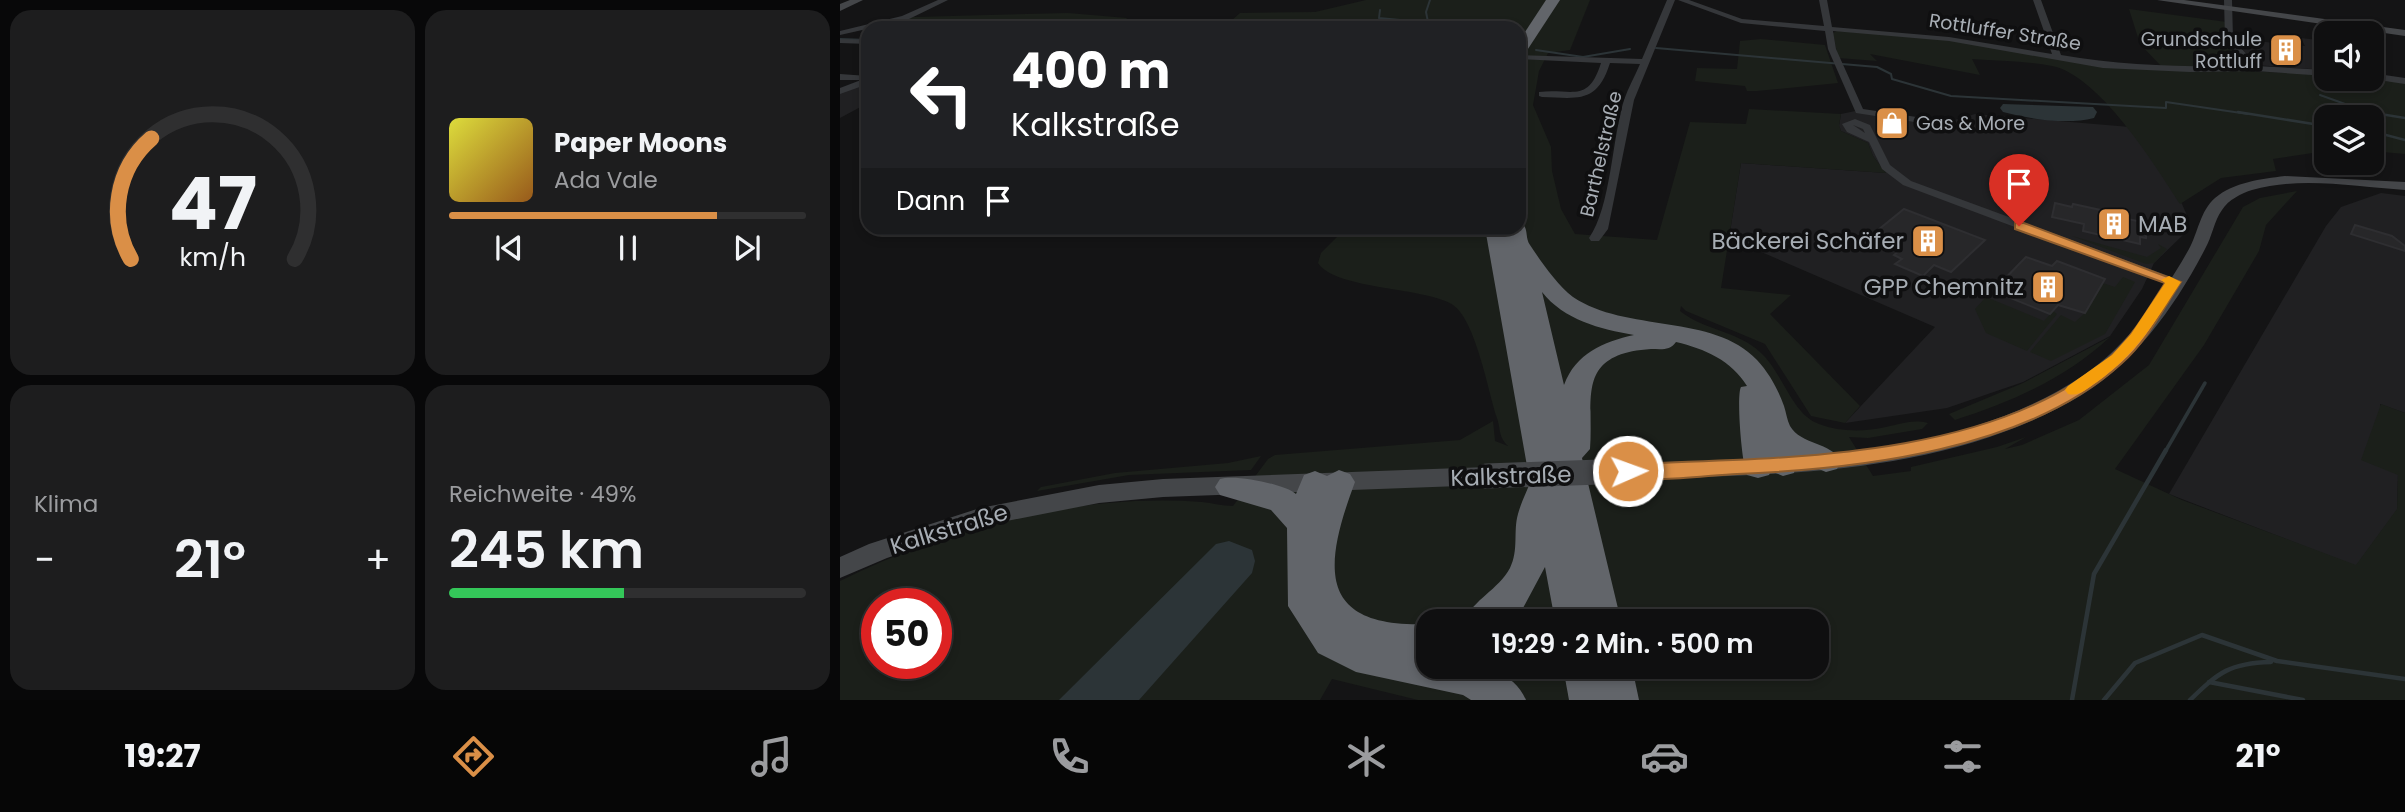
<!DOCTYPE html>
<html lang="de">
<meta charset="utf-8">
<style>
:root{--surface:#0f0f10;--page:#1d1d1e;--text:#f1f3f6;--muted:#9b9c9f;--line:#2f2f30;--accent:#da8f47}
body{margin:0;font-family:Poppins,sans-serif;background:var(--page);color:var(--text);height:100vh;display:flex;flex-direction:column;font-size:26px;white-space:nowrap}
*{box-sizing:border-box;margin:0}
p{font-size:23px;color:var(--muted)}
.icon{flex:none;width:38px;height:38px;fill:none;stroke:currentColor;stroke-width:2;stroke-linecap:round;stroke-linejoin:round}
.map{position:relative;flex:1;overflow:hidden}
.side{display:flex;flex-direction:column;gap:10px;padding:10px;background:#080809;width:840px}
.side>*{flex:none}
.banner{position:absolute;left:21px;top:21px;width:665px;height:214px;border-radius:21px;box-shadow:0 4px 10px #0003,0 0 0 2px var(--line);background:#202124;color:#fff;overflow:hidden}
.buttons{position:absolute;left:1474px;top:21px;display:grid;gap:14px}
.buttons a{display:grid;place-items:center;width:70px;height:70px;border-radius:14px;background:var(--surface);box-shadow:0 4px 10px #0003,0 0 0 2px var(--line);font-size:35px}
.speed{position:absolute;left:21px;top:588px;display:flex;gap:14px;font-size:35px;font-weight:700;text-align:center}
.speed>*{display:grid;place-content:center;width:91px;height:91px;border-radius:50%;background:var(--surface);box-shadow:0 4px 10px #0003,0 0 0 2px var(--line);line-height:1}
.speed .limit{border:10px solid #d22;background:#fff;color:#111}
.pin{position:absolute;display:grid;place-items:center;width:60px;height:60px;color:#fff;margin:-72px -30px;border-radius:50% 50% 50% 0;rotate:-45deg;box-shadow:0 0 7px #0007}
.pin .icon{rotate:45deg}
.me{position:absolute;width:77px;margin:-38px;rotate:88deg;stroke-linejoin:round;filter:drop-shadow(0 0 5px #0008)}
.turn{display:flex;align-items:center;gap:24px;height:147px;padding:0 35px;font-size:32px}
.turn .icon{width:91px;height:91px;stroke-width:2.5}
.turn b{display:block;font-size:49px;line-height:60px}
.then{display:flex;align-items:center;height:66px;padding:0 35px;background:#0003;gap:14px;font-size:26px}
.big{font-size:52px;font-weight:600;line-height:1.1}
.side .widget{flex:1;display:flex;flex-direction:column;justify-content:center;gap:10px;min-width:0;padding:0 24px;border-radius:21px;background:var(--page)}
.side .dial{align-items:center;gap:0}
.dial svg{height:182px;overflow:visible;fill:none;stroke:var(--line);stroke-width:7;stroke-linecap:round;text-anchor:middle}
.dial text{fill:var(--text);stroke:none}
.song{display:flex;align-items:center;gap:21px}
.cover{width:84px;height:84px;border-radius:10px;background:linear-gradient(135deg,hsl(60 70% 55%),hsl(30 70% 35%))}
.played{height:7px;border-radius:4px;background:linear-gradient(90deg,var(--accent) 75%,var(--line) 75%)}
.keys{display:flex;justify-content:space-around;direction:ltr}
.heat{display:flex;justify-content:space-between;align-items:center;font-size:38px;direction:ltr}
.charge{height:10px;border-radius:5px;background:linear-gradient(90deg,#34c759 49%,var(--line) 0)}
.side .tiles{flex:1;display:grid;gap:10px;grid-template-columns:repeat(2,1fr)}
.trip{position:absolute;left:576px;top:609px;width:413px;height:70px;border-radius:21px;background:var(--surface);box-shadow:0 4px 10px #0003,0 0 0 2px var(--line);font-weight:600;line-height:70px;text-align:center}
.menu{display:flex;height:112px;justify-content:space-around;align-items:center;background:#060606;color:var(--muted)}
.menu .icon{width:49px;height:49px}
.menu .active{color:var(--accent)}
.menu b{font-size:32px;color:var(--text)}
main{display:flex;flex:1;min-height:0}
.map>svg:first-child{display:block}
.built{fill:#202022}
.green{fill:#1b1f1a;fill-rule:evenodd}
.water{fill:#2c3437}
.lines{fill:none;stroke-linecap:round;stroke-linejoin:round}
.stream-far3{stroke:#2c3437;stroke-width:2}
.stream-far2{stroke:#2c3437;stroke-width:2.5}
.stream-far1{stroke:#2c3437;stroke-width:3.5}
.stream{stroke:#2c3437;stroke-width:4.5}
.building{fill:#272729;stroke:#2e2e31;stroke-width:2}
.street{fill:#35373a;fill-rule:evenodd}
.secondary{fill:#444649;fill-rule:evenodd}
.highway{fill:#62656a;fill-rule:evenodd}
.secondary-bridge{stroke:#444649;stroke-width:25}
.route{fill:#da8f47;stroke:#8e5d2e;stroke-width:2}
.slow{fill:#f59e0b}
.labels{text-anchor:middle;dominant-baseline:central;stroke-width:7;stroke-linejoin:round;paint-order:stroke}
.far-street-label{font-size:19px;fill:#a7adb4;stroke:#0f0f10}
.far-poi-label{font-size:19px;fill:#a7adb4;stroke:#0f0f10;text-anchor:end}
.poi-label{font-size:23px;fill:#a7adb4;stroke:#0f0f10;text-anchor:end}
.street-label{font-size:23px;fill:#a7adb4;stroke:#0f0f10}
</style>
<main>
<section class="side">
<div class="tiles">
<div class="widget dial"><svg viewBox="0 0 100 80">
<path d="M14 69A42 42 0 1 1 86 69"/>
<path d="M14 69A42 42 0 0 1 23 16" stroke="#da8f47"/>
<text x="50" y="56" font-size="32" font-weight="700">47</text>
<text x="50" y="72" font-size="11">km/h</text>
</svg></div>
<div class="widget">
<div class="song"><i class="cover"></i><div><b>Paper Moons</b><p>Ada Vale</p></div></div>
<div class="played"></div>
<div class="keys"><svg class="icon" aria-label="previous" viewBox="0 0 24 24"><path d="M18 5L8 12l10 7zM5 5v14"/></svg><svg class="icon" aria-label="pause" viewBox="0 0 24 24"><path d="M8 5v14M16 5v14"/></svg><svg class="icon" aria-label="next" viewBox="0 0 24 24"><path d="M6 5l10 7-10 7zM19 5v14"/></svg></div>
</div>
<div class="widget"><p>Klima</p>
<div class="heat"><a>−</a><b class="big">21°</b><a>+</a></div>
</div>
<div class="widget"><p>Reichweite · 49%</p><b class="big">245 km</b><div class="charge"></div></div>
</div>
</section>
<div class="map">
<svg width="1565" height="700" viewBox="0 0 1565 700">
<rect width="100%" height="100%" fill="#141415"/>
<g class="built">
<path d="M 1461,38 L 1486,41 L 1486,70 L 1414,65 L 1395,39 L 1465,46 Z"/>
<path d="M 28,83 L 28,103 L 0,118 L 0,93 Z"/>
<path d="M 1020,110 L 1104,123 L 1135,114 L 1290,127 L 1342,204 L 1349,220 L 1343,235 L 1314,263 L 1302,289 L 1270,336 L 1183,382 L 1107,408 L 1005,423 L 1095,327 L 889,238 L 901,163 L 1046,173 L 1033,156 L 1028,143 L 1001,131 L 999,126 L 1001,114 Z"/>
<path d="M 1541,193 L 1565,196 L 1565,413 L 1540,404 L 1558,475 L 1557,510 L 1516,566 L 1329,494 L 1486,226 L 1501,207 Z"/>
</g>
<g class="green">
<path d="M 526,0 L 750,0 L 730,50 L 708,53 L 699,71 L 693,105 L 711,147 L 712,171 L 721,209 L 735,234 L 817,240 L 850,122 L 906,124 L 909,109 L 1001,114 L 999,125 L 1001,131 L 1028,143 L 1033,156 L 1046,173 L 901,163 L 881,288 L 951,295 L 930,314 L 1020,406 L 1005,423 L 971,416 L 925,344 L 846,311 L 841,306 L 840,311 C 863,330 898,331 920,352 C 942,371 952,415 979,424 C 1000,432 1024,432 1046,427 C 1061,424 1072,419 1088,423 L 1082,429 L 1028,438 L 1009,437 L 1033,476 L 1071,471 L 1071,467 L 1157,447 L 1186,437 L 1165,449 L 1182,445 L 1239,420 L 1309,365 L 1403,207 L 1420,198 L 1457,191 L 1426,225 L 1419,251 L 1364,345 L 1275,469 L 1342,500 L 1516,565 L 1557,509 L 1558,475 L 1521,460 L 1541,404 L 1565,413 L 1565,700 L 578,700 L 492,679 L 480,700 L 0,700 L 0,581 C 109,527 239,493 362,502 C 372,503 383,506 393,506 L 428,459 L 435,455 L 620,440 L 653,421 L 655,441 L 668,446 C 658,436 661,430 657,418 C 648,391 636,321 613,305 C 587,287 495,290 478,263 L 481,253 L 506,228 L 679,228 L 679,28 L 281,28 L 286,24 L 391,21 L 400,13 L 475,12 ZM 37,604 L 96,604 L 96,663 L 37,663 ZM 588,621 L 976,621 L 976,667 L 588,667 Z"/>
<path d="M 1289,9 L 1387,22 L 1385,32 L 1410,66 L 1323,68 L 1300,44 Z"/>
<path d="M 228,13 L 287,18 L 279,28 L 39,28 L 73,17 Z"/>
<path d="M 997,31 L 1089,37 L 1262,66 L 1486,74 L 1486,79 L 1565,82 L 1565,154 L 1531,151 L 1531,117 L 1486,117 L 1486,151 L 1433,159 L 1436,171 L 1381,178 L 1340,204 C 1315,165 1259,75 1212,66 C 1186,61 1158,61 1132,59 L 1140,75 L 1030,54 L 1037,61 L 998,58 L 993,33 Z"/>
<path d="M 921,39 L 985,45 L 998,83 L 917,91 L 907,91 L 905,86 L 855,81 L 857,68 L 897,69 L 900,41 Z"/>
<path d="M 1232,236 L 1307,257 L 1321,248 L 1318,244 L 1327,249 L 1314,263 L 1306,264 Z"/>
<path d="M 1283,277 L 1295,282 L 1265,334 L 1211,361 L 1190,352 L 1221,315 L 1235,322 L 1245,313 L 1263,283 L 1275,287 Z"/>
<path d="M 1146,297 L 1204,321 L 1213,311 L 1217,314 L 1187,351 L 1146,333 L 1135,309 Z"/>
<path d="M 1270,337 C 1226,378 1172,402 1115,420 L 1109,414 L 1183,383 Z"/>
<path d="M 421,456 L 411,470 L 289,475 L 197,491 L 201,487 L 275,473 L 388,463 Z"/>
</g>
<g class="water">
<path d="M 1163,104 L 1253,107 L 1257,112 L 1254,118 C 1226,125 1190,119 1163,112 L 1160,108 Z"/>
<path d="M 389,541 L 412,550 L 415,561 L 412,573 L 299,700 L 219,700 L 376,544 Z"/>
</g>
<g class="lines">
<g class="stream-far3">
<path d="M 540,10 L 539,18 L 592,23 L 589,28"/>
<path d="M 410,21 L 407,25 L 434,25 L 436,28"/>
<path d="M 588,22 L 586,12 L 590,0"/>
<path d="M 330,28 L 337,22"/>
<path d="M 0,39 L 28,40"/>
<path d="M 816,48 L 1037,67 L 1051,74 L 1052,79 L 1111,96 L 1326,108 L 1326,102 L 1408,114"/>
<path d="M 696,50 L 743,57 L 790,49"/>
<path d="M 1480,95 L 1533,114"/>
</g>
<g class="stream-far2">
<path d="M 1398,112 L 1486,126"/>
<path d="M 1528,112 L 1565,118"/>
<path d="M 1531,131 L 1565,140"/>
</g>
<path class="stream-far1" d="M 1325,452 L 1365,383"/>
<g class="stream">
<path d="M 1369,682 L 1463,700"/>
<path d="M 1232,700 L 1254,574 L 1326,450"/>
<path d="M 1264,700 L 1295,663 L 1362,635 L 1437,661 L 1565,679"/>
<path d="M 1350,700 C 1379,672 1390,663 1431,662"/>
</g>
</g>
<g class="building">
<path d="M 1215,203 L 1232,207 L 1233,204 L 1279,214 L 1278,217 L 1307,223 L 1306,238 L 1300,237 L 1300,244 L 1243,231 L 1244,224 L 1212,217 Z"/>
<path d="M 1064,209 L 1145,240 L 1111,272 L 1094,265 L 1083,276 L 1055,264 L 1062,259 L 1054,255 L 1059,251 L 1027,239 Z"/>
<path d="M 1515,225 L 1552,236 L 1565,246 L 1565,251 L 1511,234 Z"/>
<path d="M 1186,257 L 1212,266 L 1217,261 L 1265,279 L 1245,313 L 1218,305 L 1210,314 L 1153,291 Z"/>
</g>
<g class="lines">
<g class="street">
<path d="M 98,0 L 108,0 L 67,20 L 0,35 L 0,31 L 62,16 Z"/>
<path d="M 827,0 L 835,0 L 794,100 L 768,229 L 759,241 L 751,241 L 749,238 C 771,207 772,138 784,100 C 788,88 795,76 800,64 L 770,63 C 757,104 738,98 702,97 L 699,96 L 699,92 C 732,88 748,104 761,63 L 679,59 L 679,55 L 802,59 Z"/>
<path d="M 838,0 L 849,0 L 902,19 L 984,26 L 979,0 L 987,0 L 992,27 L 1109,37 L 1212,54 L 1193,0 L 1201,0 L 1221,55 C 1283,66 1345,67 1408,66 L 1385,39 L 1384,0 L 1392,0 L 1393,39 L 1417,66 L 1486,70 L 1486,76 L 1415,71 L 1350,72 L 1263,68 L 1109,41 L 993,31 L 996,49 L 1023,109 L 1110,122 L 1110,126 L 1107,127 L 1016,113 L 988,49 L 985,31 L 901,23 Z"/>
<path d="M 0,39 L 28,40 L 28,44 L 0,43 Z"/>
<path d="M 1531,73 L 1565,78 L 1565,84 L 1531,79 Z"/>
<path d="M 0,74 L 28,76 L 28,84 L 0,94 L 0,88 L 21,80 L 0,80 Z"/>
<path d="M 1015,119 L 1030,125 L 1050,165 L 1071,181 L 1337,279 L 1339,282 L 1333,286 L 1329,285 L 1063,185 L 1042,169 L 1029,142 L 1007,132 L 1002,124 ZM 1013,125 L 1023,129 L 1025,133 Z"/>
</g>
<g class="secondary">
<path d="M 10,0 L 23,0 L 0,11 L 0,4 Z"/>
<path d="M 1317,0 L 1344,0 L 1565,30 L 1565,36 Z"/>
<path d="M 1445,176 L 1565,182 L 1565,190 C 1516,187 1461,176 1412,190 C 1402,193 1388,200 1382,210 C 1374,221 1372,237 1365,249 C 1336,305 1295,363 1240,396 C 1105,476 939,475 787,479 L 779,477 L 776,471 L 779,465 L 787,463 C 938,458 1113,463 1244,375 C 1288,345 1323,295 1349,249 C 1358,233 1360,211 1375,198 C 1394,182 1421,179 1445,176 Z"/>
<path d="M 647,467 L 655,470 L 658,476 L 655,482 L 647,485 L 323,497 L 259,503 L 141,526 L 47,558 L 0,578 L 0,557 L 29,544 L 140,508 L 259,485 L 323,479 Z"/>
</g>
<g class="highway">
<path d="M 706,0 L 720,0 L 684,55 L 679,57 L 679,41 Z"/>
<path d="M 679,222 C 690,227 684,236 690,245 C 700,260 717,285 733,297 C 786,333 873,313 917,360 C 929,373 938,389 944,406 C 946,412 947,420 950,426 C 961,445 991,442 1001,461 L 997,469 L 986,472 L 957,460 L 954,473 L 943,476 L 931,471 L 929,475 L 918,478 L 907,475 C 902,465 896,396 901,387 L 907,386 C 891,360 865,349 836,342 C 830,351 821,349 811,349 C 735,354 754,398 750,449 L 742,458 L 781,621 L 715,621 L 705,567 L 683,608 L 668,621 L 624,621 C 634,599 658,590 670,568 C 679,550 673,531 678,514 C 681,503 686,493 690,483 L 645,228 L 679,228 ZM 702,292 C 724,320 760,329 794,335 C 763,342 736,353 724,385 Z"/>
<path d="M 499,470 L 510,474 L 515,482 C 484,565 475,628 588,624 L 588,667 C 623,667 670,662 686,700 L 631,700 L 623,695 L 516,672 L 478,653 L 448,606 L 447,528 L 431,510 L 380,495 L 375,487 L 380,479 C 395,474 444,484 456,494 L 464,475 L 475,471 L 487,476 Z"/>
<path d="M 723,667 L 792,667 L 799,700 L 729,700 Z"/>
</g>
<path class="secondary-bridge" d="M 647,476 L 787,471"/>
</g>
<path class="route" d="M 1175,223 L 1184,223 L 1341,282 C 1323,309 1307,341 1282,363 C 1187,450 1020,469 897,474 C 869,475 806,484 781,476 L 778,471 L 781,466 L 788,464 C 937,458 1152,461 1271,356 C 1293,336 1309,308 1325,283 L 1175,229 Z"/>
<path class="slow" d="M 1329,276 L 1341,282 C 1314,323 1298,352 1257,382 C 1247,388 1240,397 1228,394 L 1225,390 L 1228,386 L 1272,355 L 1291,334 L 1325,283 L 1321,280 Z"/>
<defs>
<g id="building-square" transform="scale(1.75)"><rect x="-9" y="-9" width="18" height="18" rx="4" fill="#da8f47" stroke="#0f0f10"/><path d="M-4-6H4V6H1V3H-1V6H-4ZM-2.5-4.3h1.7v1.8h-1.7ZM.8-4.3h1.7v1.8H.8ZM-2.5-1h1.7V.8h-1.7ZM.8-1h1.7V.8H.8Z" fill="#fff"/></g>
<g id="shop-square" transform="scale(1.75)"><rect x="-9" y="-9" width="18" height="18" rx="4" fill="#da8f47" stroke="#0f0f10"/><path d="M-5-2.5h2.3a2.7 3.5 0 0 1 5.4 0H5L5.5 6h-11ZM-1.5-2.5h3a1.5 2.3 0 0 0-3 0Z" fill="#fff"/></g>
</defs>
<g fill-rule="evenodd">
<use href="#building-square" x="1446" y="50"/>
<use href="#shop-square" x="1052" y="123"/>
<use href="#building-square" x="1274" y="224"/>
<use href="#building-square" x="1088" y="241"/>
<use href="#building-square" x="1208" y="287"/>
</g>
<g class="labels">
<g class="far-street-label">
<text transform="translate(1165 32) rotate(9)">Rottluffer Straße</text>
<text transform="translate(761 154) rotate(-77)">Barthelstraße</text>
</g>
<g class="far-poi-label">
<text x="1422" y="39">Grundschule<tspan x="1422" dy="22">Rottluff</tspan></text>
<text x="1076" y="123" text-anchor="start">Gas &amp; More</text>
</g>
<g class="poi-label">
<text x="1298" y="224" text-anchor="start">MAB</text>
<text x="1064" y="241">Bäckerei Schäfer</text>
<text x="1184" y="287">GPP Chemnitz</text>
</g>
<g class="street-label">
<text transform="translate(671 476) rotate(-2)">Kalkstraße</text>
<text transform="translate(109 529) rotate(-17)">Kalkstraße</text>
</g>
</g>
</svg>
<div class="buttons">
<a><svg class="icon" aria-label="sound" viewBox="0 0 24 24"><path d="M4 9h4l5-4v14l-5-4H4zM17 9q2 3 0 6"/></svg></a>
<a><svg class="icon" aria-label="layers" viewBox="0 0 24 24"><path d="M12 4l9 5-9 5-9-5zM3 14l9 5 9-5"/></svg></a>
</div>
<div class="speed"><div class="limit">50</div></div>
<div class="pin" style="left:1179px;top:226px;background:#d93025"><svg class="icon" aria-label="arrive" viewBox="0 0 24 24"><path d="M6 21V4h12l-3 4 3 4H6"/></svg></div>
<svg class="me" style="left:788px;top:471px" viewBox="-20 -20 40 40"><circle r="17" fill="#da8f47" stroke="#fff" stroke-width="3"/><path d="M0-11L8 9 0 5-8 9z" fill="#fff"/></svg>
<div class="trip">19:29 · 2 Min. · 500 m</div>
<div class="banner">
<div class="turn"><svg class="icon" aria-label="left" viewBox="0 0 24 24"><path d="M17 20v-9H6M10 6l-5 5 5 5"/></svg><div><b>400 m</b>Kalkstraße</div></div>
<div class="then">Dann<svg class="icon" aria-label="arrive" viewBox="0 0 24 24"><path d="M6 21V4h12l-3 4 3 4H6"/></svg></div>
</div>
</div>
</main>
<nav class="menu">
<b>19:27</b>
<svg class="icon active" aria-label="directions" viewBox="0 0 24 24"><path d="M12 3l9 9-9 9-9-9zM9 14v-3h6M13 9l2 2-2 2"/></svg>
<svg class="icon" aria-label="music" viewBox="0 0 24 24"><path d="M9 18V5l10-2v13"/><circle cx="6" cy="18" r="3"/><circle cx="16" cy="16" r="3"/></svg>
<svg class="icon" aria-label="phone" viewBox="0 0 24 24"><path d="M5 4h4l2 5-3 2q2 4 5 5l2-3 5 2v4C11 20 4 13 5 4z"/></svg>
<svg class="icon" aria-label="climate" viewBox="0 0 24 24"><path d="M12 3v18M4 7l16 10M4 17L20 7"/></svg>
<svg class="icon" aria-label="car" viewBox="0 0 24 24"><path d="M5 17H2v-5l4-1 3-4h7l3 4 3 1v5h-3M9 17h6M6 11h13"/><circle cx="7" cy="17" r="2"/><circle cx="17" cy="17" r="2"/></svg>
<svg class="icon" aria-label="filters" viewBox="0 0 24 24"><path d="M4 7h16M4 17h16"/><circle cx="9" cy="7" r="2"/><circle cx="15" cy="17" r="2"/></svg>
<b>21°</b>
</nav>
